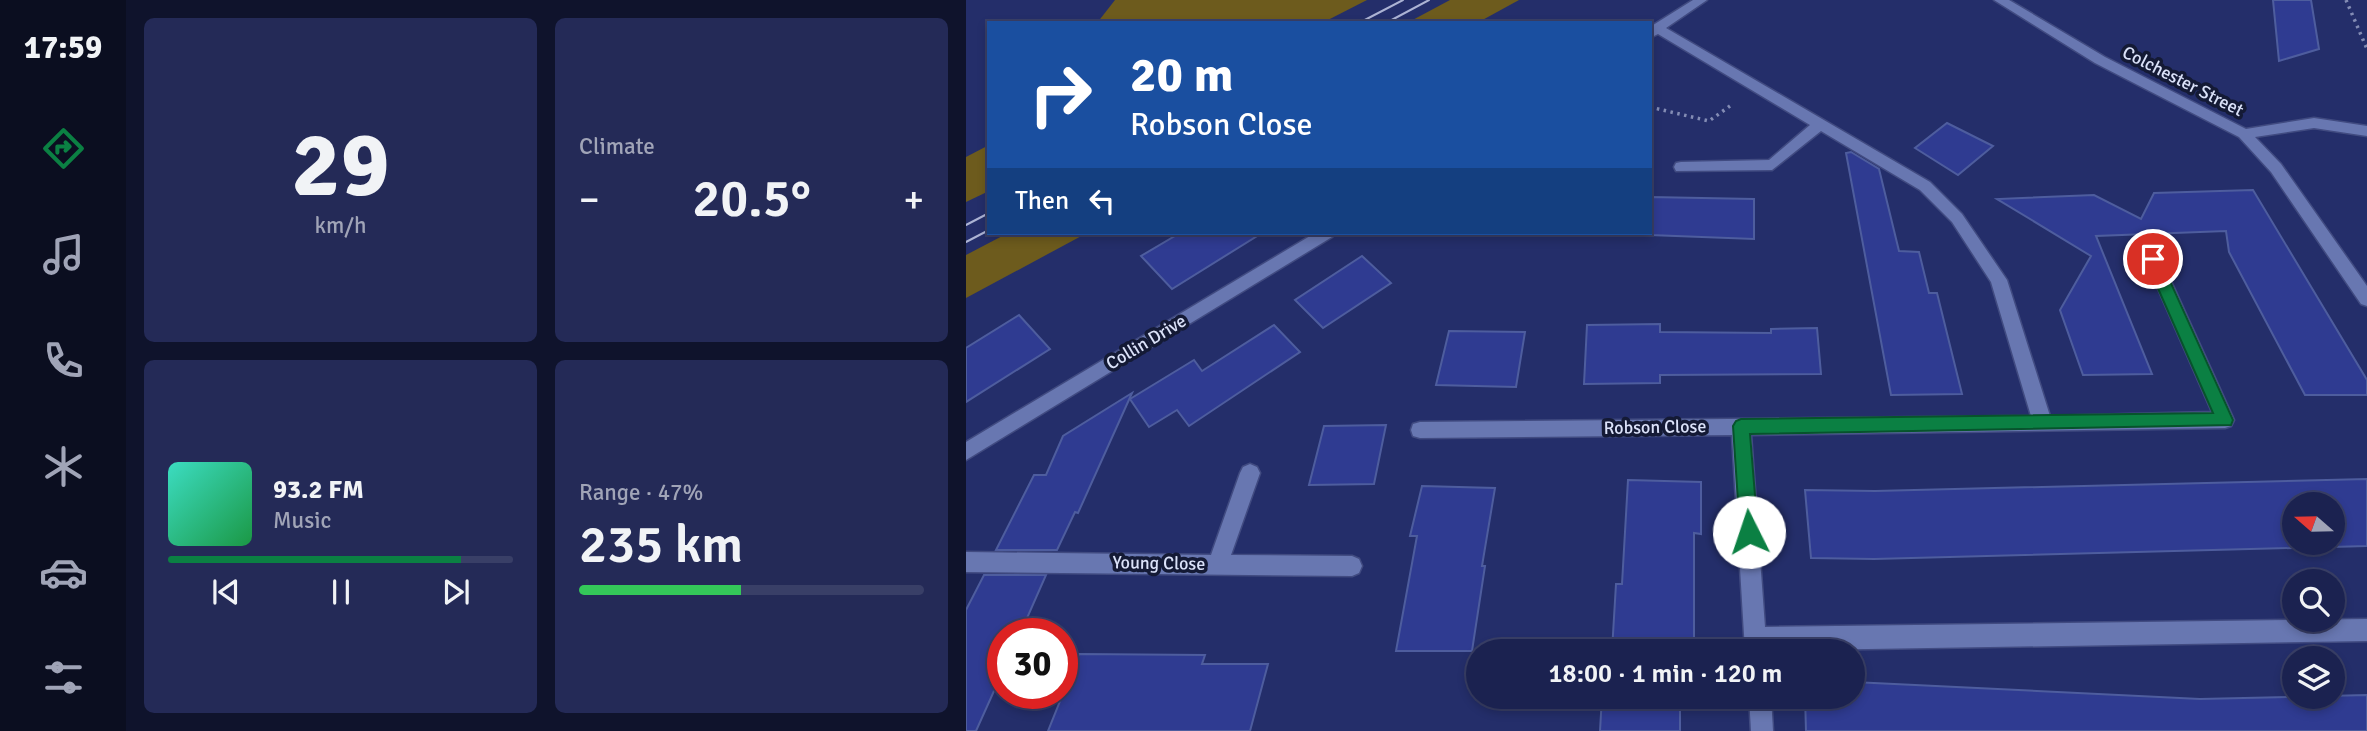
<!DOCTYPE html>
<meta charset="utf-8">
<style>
:root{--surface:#1b2250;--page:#242a57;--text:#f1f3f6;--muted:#a0a4b7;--line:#393f67;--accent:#0b8043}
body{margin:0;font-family:Signika,sans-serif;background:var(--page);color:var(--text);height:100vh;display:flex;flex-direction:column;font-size:26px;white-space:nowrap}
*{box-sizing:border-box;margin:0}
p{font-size:23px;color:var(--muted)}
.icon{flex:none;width:38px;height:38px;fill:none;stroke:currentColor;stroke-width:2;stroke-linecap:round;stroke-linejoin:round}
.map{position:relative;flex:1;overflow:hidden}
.sheet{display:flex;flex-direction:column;gap:18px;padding:18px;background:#0f132c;width:840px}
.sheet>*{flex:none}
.hud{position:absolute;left:21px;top:21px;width:665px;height:214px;border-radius:0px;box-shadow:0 4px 10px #0003,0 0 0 2px var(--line);background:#1a4fa0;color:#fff;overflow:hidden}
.needle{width:46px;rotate:290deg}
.tools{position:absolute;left:1316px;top:492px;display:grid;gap:14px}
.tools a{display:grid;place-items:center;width:63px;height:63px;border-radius:50%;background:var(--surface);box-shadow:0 4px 10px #0003,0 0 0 2px var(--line);font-size:35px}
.speed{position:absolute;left:21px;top:618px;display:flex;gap:14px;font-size:35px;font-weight:700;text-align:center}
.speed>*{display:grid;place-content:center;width:91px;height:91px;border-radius:50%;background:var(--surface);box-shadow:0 4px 10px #0003,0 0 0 2px var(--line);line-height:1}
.speed .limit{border:10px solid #d22;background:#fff;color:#111}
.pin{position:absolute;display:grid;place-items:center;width:60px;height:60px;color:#fff;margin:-30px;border:4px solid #fff;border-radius:50%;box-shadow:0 2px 7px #0007}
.me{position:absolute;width:77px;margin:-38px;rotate:356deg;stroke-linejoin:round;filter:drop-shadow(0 0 5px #0008)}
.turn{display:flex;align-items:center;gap:24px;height:147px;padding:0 28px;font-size:32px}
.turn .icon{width:91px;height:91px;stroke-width:2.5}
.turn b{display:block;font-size:49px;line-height:60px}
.then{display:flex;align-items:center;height:66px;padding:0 28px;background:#0003;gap:14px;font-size:26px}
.big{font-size:52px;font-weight:600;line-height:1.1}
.sheet .widget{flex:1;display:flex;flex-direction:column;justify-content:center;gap:10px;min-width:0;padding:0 24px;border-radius:10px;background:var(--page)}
.sheet .dial{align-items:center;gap:0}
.dial b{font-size:91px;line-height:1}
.song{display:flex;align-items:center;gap:21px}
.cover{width:84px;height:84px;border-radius:10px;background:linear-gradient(135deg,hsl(170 70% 55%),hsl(140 70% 35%))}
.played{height:7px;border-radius:4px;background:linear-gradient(90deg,var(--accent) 85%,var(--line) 85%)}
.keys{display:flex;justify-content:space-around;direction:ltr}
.heat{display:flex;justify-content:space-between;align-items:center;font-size:38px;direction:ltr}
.charge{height:10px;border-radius:5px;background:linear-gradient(90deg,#34c759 47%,var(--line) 0)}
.sheet .tiles{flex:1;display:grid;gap:18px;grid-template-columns:repeat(2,1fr)}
.trip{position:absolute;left:500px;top:639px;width:399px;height:70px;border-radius:35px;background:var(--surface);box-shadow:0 4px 10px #0003,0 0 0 2px var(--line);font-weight:600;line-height:70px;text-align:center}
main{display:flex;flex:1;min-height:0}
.tab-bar{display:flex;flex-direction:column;width:126px;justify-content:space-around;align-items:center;background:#0b0e20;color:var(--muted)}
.tab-bar .icon{width:49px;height:49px}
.tab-bar .selected{color:var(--accent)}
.tab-bar b{font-size:32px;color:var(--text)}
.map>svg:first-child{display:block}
.green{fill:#6d5b1d}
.building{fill:#2f3b91;stroke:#4e5d9e;stroke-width:2;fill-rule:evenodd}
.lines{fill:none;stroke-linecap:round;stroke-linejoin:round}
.minor-casing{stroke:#414b81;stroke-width:3}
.path{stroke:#838cb4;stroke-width:3.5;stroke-dasharray:2.5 4.5;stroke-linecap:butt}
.minor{fill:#6877b1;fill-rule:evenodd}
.tram{stroke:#acb3d4;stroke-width:2}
.route{fill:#0b8043;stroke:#07532c;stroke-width:2}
.labels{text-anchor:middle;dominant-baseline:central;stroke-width:7;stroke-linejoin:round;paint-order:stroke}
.street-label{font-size:18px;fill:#dbe2f9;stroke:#141a35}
</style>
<main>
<nav class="tab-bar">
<b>17:59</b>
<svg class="icon selected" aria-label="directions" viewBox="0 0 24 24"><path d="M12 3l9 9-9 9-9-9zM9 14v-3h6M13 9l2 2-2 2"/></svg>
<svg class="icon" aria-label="music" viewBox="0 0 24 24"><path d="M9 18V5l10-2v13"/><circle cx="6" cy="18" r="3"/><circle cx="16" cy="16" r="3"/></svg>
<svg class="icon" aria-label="phone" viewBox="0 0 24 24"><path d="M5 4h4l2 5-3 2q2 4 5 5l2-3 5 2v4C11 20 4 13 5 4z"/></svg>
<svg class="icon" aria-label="climate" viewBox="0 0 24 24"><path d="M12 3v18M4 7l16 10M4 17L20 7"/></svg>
<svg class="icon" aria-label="car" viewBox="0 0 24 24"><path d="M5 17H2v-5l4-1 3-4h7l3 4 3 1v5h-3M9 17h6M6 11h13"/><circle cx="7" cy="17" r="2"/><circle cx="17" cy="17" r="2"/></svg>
<svg class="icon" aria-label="filters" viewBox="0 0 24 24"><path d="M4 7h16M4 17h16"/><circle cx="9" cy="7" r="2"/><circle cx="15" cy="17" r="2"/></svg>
</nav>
<section class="sheet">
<div class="tiles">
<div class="widget dial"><b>29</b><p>km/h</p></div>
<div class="widget"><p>Climate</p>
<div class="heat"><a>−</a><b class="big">20.5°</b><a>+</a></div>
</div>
<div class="widget">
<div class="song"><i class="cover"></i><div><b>93.2 FM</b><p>Music</p></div></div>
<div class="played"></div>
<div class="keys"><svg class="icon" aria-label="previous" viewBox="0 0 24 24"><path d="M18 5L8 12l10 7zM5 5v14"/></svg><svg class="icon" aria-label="pause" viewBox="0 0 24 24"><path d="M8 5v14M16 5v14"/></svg><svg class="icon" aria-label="next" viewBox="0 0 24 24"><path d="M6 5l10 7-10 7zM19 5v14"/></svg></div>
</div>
<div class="widget"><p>Range · 47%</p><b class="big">235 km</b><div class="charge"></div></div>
</div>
</section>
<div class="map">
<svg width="1401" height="731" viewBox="0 0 1401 731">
<rect width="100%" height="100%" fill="#242e6a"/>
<g class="green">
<path d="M 149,0 L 401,0 L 356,23 L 131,23 Z"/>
<path d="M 484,0 L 553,0 L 511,23 L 441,23 Z"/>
<path d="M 23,145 L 23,191 L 0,202 L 0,157 Z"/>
<path d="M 42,233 L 121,233 L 0,298 L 0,255 Z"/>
</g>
<g class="building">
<path d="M 1307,0 L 1345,0 L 1353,49 L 1313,61 Z"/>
<path d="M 981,123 L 1027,146 L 992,175 L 949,148 Z"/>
<path d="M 885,152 L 913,169 L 933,251 L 953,252 L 963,293 L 971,293 L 996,394 L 925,395 L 880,153 Z"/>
<path d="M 1287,190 L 1401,380 L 1401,395 L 1339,395 L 1263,252 L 1260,231 L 1130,236 L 1186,374 L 1117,375 L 1094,310 L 1125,256 L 1031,199 L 1128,195 L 1175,219 L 1188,193 Z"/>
<path d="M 684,197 L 788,199 L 788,239 L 684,235 Z"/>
<path d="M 214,233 L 296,233 L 206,289 L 175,256 Z"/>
<path d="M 396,256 L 425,283 L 357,328 L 329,300 Z"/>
<path d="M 53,315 L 84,349 L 0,402 L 0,348 Z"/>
<path d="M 694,324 L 694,332 L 805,333 L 805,329 L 851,328 L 855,374 L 694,375 L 694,383 L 618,384 L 621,325 Z"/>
<path d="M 308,325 L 334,352 L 223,426 L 211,410 L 183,427 L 164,399 L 228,360 L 236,371 Z"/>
<path d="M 483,331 L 559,332 L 550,387 L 470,385 Z"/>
<path d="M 166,393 L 112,513 L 109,512 L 91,550 L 30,550 L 68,475 L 80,475 L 97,436 Z"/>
<path d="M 420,425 L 408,484 L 343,485 L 358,426 Z"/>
<path d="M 1401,479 L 1401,546 L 908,559 L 845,558 L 839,490 L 909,491 ZM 1328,504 L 1367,504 L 1367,542 L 1328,542 Z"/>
<path d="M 662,480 L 735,482 L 735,534 L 728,533 L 728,646 L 714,645 L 714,651 L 646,651 L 650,584 L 656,584 Z"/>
<path d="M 456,486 L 529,488 L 516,566 L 519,566 L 506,651 L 430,651 L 451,536 L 444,536 Z"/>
<path d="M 18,575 L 80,575 L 54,634 L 37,634 L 37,671 L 10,731 L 0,731 L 0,610 Z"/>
<path d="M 113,654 L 239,655 L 236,664 L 302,664 L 284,731 L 82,731 Z"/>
<path d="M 887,682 L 1234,699 L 1401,695 L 1401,731 L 840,731 L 839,696 L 887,696 Z"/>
<path d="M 636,696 L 714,696 L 714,731 L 634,731 Z"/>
</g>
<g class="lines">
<g class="minor-casing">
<g id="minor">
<path d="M 727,0 L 741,0 L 700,28 L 964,182 L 996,214 L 1041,280 L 1084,416 L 1246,412 L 1179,259 L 1187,253 L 1195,259 L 1268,420 L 1265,426 L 1259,428 L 785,435 L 799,627 L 1401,619 L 1401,641 L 779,651 L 766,435 L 454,438 L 447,436 L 445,430 L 447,424 L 454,422 L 1065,416 L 1025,282 L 986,222 L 954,190 L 855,131 L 806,170 L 710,171 L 708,167 L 710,163 L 715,162 L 803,160 L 844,125 L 692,34 L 684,38 L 684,27 Z"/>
<path d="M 1028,0 L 1043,0 L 1139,57 L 1280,129 L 1348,118 L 1401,126 L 1401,136 L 1348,128 L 1289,137 L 1315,164 L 1401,286 L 1401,306 L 1395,304 L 1305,172 L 1273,137 L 1129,63 Z"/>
<path d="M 349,233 L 369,233 L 366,237 L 0,460 L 0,442 Z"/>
<path d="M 284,464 L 291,467 L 294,473 L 265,555 L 386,556 L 393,559 L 396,566 L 393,573 L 386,576 L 0,572 L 0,552 L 245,555 L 274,473 L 277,467 Z"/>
<path d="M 783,696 L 805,696 L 807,731 L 785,731 Z"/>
</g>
</g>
<g class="path">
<path d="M 1380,0 L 1401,49"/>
<path d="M 684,107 L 743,121 L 764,106"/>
</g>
<use href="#minor" class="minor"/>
<g class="tram">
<path d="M 393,23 L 437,0"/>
<path d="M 420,23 L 463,0"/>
<path d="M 0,225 L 23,213"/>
<path d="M 0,242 L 23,230"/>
</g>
</g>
<path class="route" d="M 1187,253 L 1194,259 L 1267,420 L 1265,425 L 784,434 L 792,532 L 789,539 L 783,541 L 776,539 L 774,532 L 767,426 L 770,421 L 775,419 L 1247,413 L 1179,259 Z"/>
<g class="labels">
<g class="street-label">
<text transform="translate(1217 81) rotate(27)">Colchester Street</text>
<text transform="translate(180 342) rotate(-31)">Collin Drive</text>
<text transform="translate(689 427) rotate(-1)">Robson Close</text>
<text transform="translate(193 563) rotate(1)">Young Close</text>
</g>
</g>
</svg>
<div class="tools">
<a><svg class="needle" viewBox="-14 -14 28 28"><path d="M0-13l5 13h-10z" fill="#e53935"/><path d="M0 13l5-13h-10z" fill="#a0a4b7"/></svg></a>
<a><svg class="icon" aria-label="search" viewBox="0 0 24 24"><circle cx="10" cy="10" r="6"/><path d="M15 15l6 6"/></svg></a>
<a><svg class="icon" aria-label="layers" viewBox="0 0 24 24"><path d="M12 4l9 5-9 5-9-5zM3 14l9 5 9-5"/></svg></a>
</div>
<div class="speed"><div class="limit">30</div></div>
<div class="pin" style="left:1187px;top:259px;background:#d93025"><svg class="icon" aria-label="arrive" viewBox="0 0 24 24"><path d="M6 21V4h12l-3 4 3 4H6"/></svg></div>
<svg class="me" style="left:783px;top:532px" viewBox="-20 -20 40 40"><circle r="19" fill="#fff"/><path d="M0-13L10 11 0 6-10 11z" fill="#0b8043"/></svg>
<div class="trip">18:00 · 1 min · 120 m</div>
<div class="hud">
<div class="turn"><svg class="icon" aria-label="right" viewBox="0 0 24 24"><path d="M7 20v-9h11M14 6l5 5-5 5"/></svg><div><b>20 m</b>Robson Close</div></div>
<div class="then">Then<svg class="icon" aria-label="left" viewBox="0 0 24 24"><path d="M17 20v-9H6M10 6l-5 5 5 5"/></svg></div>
</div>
</div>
</main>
